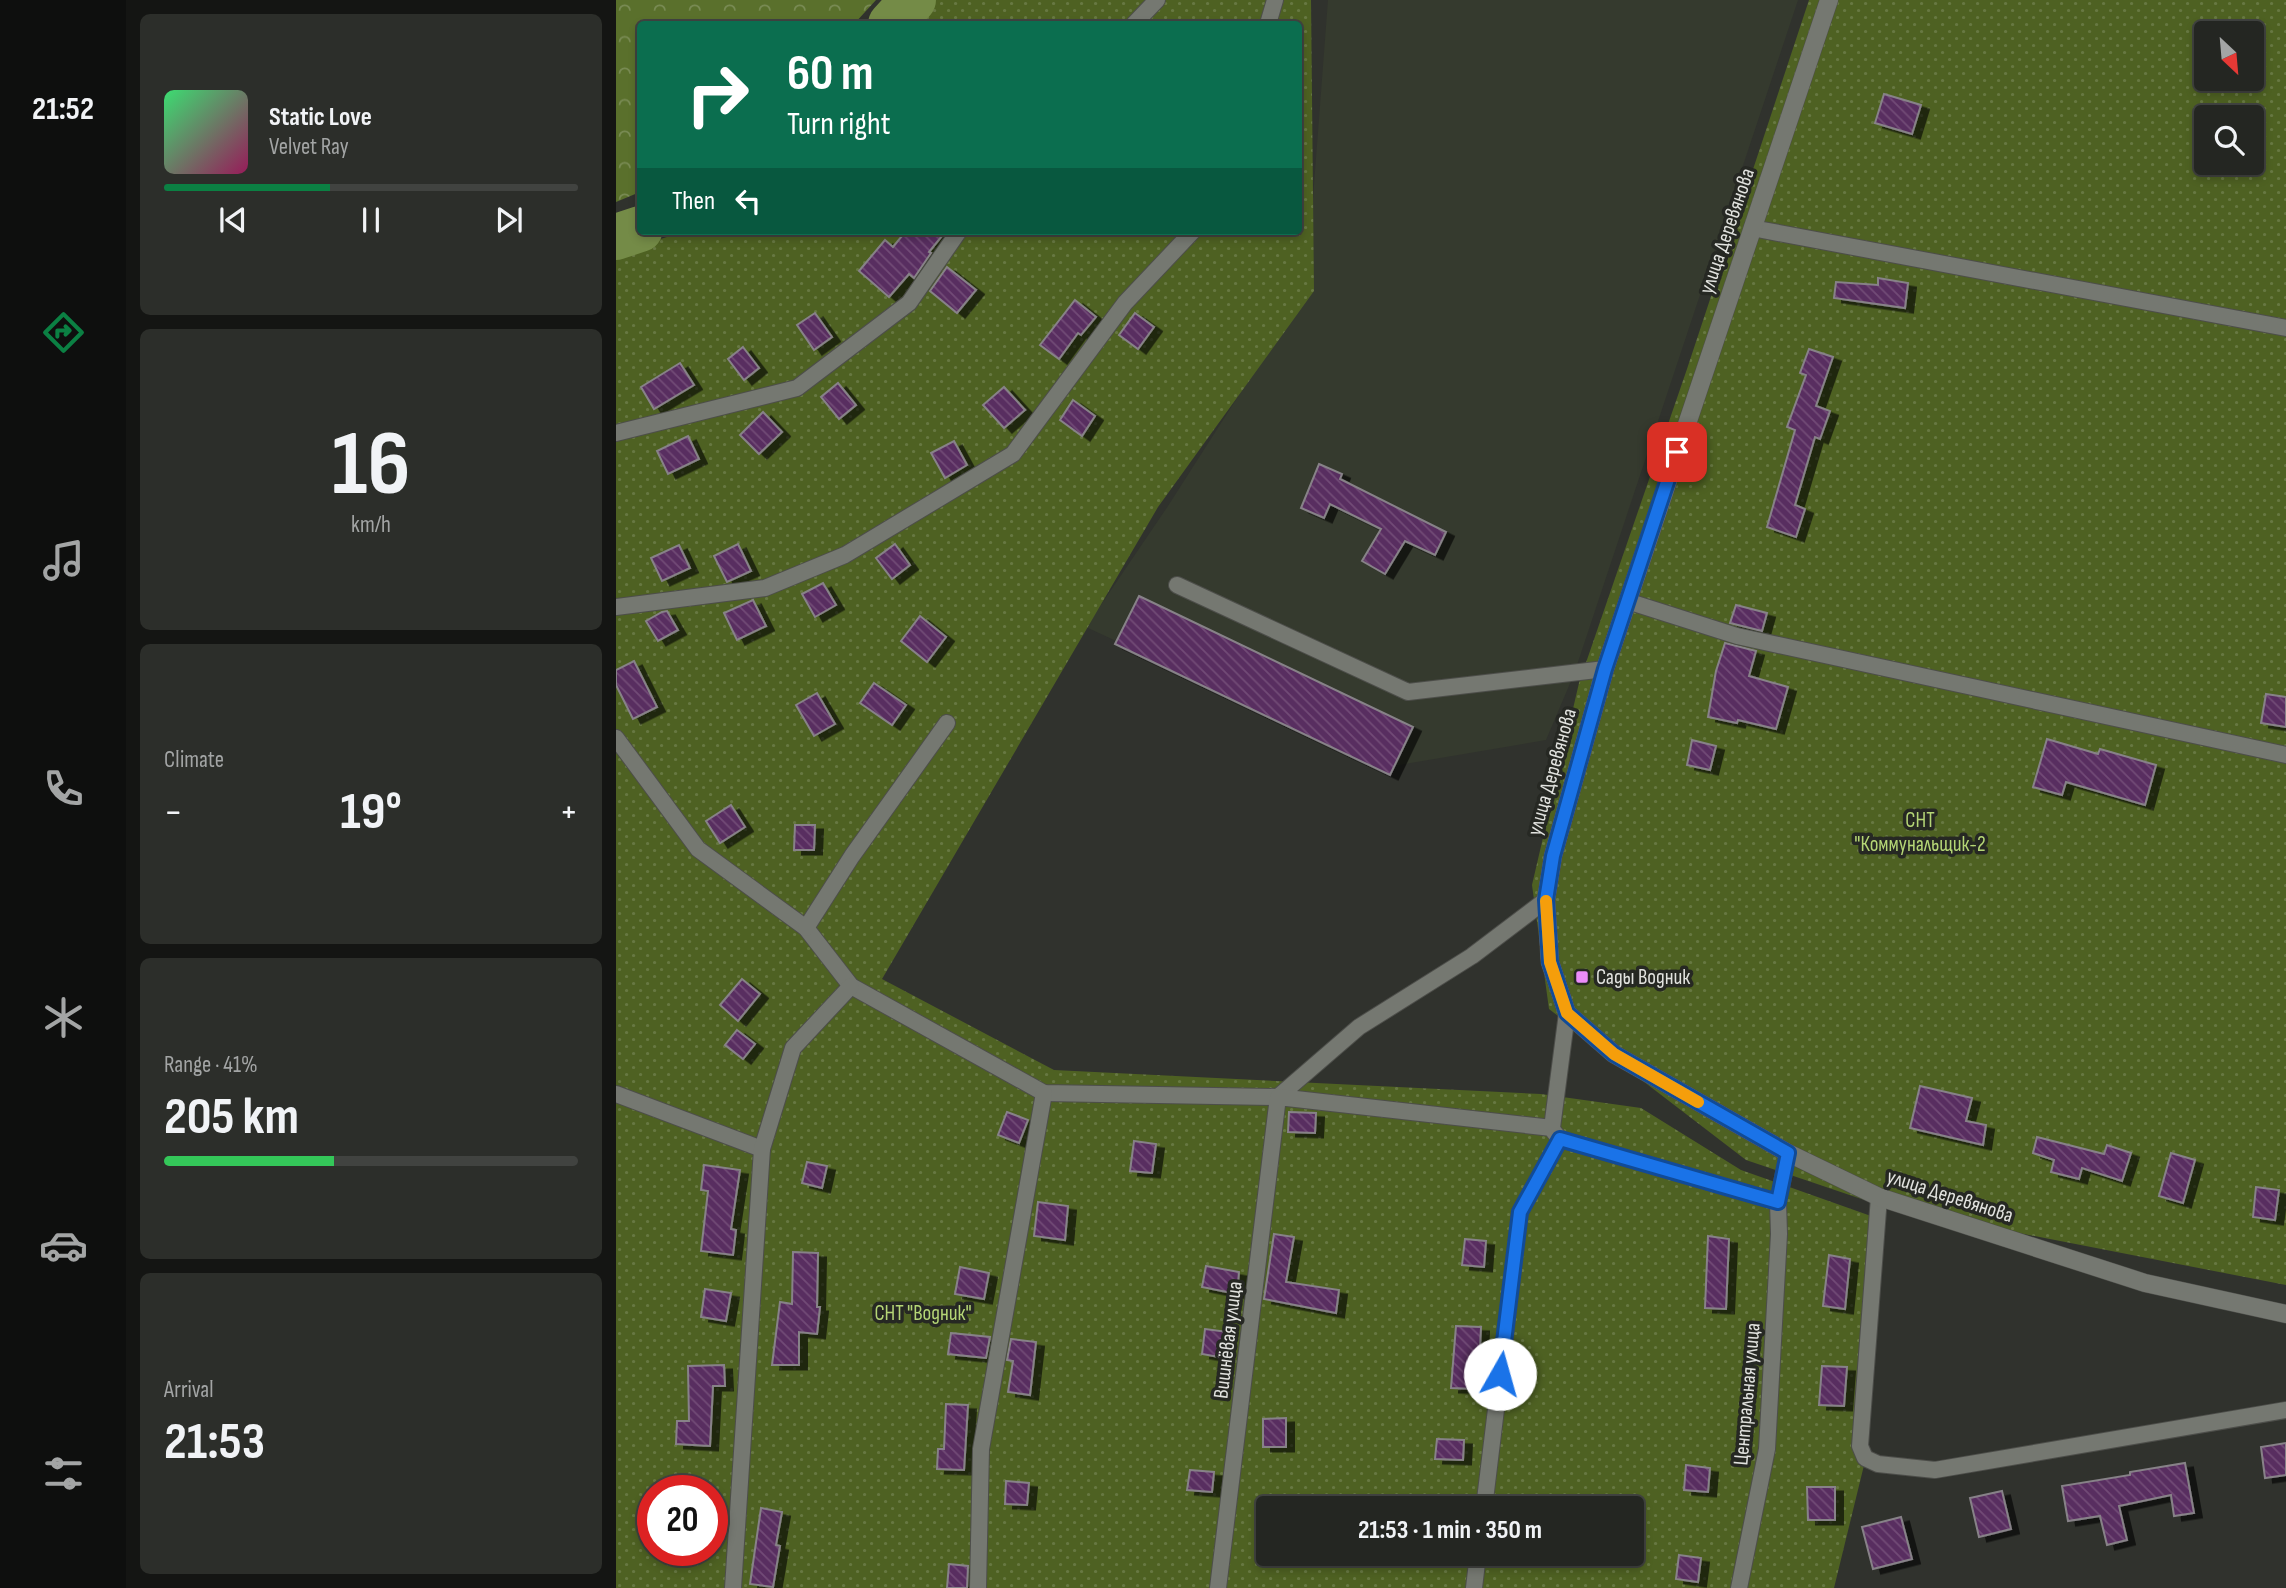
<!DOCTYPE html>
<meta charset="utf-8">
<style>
:root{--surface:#242622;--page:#2c2e2a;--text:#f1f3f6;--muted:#a3a5a5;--line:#414340;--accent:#0b8043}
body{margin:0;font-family:"Sofia Sans Condensed",sans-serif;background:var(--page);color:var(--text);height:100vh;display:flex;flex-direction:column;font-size:26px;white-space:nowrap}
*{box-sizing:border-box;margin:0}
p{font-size:23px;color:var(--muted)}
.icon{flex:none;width:38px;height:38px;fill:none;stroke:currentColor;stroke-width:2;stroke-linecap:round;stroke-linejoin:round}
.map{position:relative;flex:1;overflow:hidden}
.side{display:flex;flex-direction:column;gap:14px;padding:14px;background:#141513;width:490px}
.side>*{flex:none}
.guide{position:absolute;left:21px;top:21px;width:665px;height:214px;border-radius:7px;box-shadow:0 4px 10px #0003,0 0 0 2px var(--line);background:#0b6e4f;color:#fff;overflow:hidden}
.needle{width:46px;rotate:154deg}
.controls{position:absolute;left:1578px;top:21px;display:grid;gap:14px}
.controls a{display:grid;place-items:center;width:70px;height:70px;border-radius:7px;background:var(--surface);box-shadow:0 4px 10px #0003,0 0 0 2px var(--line);font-size:35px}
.speed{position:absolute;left:21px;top:1475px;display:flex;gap:14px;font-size:35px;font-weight:700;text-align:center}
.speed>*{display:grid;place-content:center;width:91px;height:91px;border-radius:50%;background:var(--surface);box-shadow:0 4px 10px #0003,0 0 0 2px var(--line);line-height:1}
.speed .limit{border:10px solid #d22;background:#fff;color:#111}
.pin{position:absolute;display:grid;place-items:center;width:60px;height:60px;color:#fff;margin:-30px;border-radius:14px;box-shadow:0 4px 10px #0006}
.me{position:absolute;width:77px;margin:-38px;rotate:7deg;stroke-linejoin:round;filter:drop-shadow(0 0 5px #0008)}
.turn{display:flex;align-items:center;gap:24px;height:147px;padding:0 35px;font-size:32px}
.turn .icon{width:91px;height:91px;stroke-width:2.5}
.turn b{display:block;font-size:49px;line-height:60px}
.then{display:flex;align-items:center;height:66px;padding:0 35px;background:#0003;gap:14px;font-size:26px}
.big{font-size:52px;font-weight:700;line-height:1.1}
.side .widget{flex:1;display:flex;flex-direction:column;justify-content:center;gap:10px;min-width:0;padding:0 24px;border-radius:10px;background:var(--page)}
.side .dial{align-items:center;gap:0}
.dial b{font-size:91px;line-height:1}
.song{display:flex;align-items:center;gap:21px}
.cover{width:84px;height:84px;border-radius:10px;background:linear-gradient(135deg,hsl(140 70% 55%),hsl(330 70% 35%))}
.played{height:7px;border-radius:4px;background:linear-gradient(90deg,var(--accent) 40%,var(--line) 40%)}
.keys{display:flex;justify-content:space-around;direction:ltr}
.heat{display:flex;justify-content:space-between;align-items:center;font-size:38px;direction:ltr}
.charge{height:10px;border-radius:5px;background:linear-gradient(90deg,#34c759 41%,var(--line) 0)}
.trip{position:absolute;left:640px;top:1496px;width:388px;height:70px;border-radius:7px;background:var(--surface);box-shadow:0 4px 10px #0003,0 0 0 2px var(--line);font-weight:700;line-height:70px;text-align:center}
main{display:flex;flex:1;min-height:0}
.tab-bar{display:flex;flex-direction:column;width:126px;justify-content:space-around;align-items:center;background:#0e0f0e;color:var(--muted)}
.tab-bar .icon{width:49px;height:49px}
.tab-bar .active{color:var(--accent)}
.tab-bar b{font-size:32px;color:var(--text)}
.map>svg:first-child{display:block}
.built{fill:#353a2e}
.forest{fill:url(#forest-crowns)}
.garden{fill:url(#garden-dots);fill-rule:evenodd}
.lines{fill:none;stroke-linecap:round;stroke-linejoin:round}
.river{stroke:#748b47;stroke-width:46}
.building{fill:url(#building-back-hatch);stroke:#878288;stroke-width:2;filter:url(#shadow)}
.service-casing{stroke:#4d4e4a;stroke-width:18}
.minor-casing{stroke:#4d4e4a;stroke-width:19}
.service{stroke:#757871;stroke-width:16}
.minor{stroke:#757871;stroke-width:18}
.route-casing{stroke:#114b97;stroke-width:18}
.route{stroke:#1a73e8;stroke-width:12}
.slow{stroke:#f59e0b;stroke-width:12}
.poi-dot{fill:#ec8cfb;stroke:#262823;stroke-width:2.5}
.labels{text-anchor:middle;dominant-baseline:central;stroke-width:7;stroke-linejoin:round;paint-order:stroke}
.street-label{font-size:21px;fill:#e2e3df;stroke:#262823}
.park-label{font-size:21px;fill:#b5d676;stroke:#262823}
.poi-label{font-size:21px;fill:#e2e3df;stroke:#262823;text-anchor:start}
</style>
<main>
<nav class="tab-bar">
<b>21:52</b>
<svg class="icon active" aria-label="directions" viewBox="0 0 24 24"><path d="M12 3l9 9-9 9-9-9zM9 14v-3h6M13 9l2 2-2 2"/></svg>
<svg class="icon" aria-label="music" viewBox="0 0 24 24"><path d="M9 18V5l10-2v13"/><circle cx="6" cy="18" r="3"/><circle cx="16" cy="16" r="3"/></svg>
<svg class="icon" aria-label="phone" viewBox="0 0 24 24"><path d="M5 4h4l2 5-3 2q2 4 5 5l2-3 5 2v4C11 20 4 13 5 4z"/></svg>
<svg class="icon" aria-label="climate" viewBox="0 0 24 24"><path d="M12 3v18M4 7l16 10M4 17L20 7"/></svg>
<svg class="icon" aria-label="car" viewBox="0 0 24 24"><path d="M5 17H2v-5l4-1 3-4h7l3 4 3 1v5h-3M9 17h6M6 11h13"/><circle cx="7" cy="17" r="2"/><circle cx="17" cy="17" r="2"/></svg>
<svg class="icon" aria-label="filters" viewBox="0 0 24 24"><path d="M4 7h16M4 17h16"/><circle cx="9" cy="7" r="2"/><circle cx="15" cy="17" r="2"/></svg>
</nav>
<section class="side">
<div class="widget">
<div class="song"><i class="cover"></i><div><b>Static Love</b><p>Velvet Ray</p></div></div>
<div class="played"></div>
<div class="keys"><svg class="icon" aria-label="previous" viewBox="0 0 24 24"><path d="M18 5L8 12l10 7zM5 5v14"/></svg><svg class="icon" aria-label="pause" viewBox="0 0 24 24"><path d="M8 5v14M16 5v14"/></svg><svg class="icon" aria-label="next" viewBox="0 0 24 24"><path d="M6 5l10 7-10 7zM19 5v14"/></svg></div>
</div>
<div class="widget dial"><b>16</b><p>km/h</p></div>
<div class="widget"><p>Climate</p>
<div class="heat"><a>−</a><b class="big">19°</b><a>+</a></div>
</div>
<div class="widget"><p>Range · 41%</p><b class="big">205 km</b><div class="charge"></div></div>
<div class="widget"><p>Arrival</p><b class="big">21:53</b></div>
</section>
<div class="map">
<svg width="1670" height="1588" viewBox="0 0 1670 1588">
<defs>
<pattern id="forest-crowns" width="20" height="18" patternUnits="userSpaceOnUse" patternTransform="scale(1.75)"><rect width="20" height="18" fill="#5a702c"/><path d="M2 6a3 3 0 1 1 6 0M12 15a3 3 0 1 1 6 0" fill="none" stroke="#798b54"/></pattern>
<pattern id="garden-dots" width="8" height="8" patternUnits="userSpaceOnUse" patternTransform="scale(1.75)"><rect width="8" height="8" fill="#4e6122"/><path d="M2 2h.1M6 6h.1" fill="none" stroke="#677842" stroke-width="1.8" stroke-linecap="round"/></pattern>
<pattern id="building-back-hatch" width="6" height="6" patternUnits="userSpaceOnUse" patternTransform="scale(1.75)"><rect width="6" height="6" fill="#592d60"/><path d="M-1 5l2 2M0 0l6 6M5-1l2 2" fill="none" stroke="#714b76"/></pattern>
<filter id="shadow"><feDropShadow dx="8" dy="4.5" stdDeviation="0" flood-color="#0009"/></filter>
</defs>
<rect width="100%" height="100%" fill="#30322d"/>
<path class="built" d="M 712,0 L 1182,0 L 958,674 L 930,740 L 771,767 L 470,627 L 552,506 L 690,290 Z"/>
<path class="forest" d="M 0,0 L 260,0 L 238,24 L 24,24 L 24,192 L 0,202 Z"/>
<g class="garden">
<path d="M 320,0 L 695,0 L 698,291 L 542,507 L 266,979 L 438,1070 L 925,1094 L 1025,1108 L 1125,1170 L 1255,1216 L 1250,1457 L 1218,1588 L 0,1588 L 0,253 L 70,231 L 682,231 L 682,24 L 297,24 ZM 37,1491 L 96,1491 L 96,1550 L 37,1550 ZM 653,1508 L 1017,1508 L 1017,1554 L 653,1554 Z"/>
<path d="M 1193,0 L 1670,0 L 1670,1285 L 1269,1207 L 1130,1160 L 933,1009 L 916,885 L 963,683 L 1071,369 ZM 1591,33 L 1636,33 L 1636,79 L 1591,79 ZM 1591,117 L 1636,117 L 1636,163 L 1591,163 Z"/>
</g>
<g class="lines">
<g class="river">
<path d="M 275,24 L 297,0"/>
<path d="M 0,237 L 24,229"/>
</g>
</g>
<g class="building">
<path d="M 1268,94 L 1305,105 L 1296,134 L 1259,123 Z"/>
<path d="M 290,231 L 330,231 L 313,252 L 315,253 L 298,278 L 293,274 L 273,297 L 243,271 L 269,240 L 277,247 Z"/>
<path d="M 331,267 L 360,290 L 341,313 L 314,291 Z"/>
<path d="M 1262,278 L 1292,283 L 1289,308 L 1218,298 L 1220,282 L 1262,285 Z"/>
<path d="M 459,300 L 480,317 L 465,335 L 462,333 L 443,359 L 424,345 Z"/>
<path d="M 199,313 L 216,337 L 198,350 L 181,325 Z"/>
<path d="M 519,313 L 538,327 L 522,349 L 503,335 Z"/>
<path d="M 127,347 L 143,368 L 128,380 L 112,359 Z"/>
<path d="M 1193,349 L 1217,357 L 1200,406 L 1214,411 L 1204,439 L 1199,437 L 1179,505 L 1189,509 L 1180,537 L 1151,527 L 1179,430 L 1171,427 L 1190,375 L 1184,373 Z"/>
<path d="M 64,363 L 78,385 L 38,409 L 25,387 Z"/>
<path d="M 222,383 L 240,405 L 223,419 L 205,397 Z"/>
<path d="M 388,387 L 409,410 L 388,428 L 367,405 Z"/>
<path d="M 457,400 L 479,416 L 466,436 L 444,420 Z"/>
<path d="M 147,412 L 166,432 L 143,454 L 124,435 Z"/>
<path d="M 72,436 L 83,459 L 52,474 L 41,451 Z"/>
<path d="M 338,441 L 351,465 L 329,478 L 315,453 Z"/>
<path d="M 703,464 L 726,474 L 724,479 L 830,532 L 819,555 L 789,541 L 769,574 L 746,561 L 765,529 L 714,504 L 708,518 L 685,508 Z"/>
<path d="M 122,544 L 135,571 L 111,582 L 98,556 Z"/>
<path d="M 279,544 L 294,565 L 276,579 L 260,558 Z"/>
<path d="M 63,545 L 74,568 L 46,581 L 35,558 Z"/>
<path d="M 207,583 L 220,605 L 199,617 L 186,594 Z"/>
<path d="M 523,596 L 797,727 L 774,775 L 499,644 Z"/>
<path d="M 137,600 L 150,626 L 121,640 L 108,613 Z"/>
<path d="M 1120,605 L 1151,613 L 1146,631 L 1114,623 Z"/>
<path d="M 51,611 L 62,630 L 42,641 L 30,621 L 46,612 Z"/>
<path d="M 304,616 L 330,637 L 311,662 L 285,641 Z"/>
<path d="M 1109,643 L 1140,651 L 1133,676 L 1172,687 L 1160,729 L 1122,720 L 1121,723 L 1092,717 L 1100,671 Z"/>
<path d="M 18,661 L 41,707 L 17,719 L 0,685 L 0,670 Z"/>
<path d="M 258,683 L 290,705 L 276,725 L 244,703 Z"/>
<path d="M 201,693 L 219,724 L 198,736 L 180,705 Z"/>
<path d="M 1650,694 L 1670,697 L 1670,727 L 1645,723 Z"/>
<path d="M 1431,739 L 1482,754 L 1484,749 L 1540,765 L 1529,805 L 1450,782 L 1446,795 L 1417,787 Z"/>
<path d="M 1076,740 L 1100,746 L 1094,770 L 1071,765 Z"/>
<path d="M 115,805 L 129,827 L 104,843 L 90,821 Z"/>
<path d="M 179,825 L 199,825 L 198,850 L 178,850 Z"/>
<path d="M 126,979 L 144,994 L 122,1021 L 104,1005 Z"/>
<path d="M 121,1030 L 139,1044 L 127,1059 L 109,1045 Z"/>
<path d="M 1304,1086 L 1356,1098 L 1350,1121 L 1370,1125 L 1367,1145 L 1294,1128 Z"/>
<path d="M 391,1112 L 412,1120 L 403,1143 L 382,1135 Z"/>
<path d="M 673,1112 L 700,1113 L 699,1133 L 672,1132 Z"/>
<path d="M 1421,1137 L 1488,1154 L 1491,1145 L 1515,1153 L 1506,1181 L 1466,1168 L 1463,1179 L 1435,1172 L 1438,1160 L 1417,1153 Z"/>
<path d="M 518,1141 L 540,1144 L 536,1173 L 514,1171 Z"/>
<path d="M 1555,1153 L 1579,1160 L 1567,1203 L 1543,1196 Z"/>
<path d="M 191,1162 L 211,1166 L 206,1188 L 186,1183 Z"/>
<path d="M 88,1165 L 124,1170 L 115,1229 L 120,1230 L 117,1255 L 85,1251 L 92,1191 L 85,1190 Z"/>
<path d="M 1640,1187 L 1663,1190 L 1659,1220 L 1637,1217 Z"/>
<path d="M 422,1202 L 452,1206 L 449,1240 L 418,1236 Z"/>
<path d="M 658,1234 L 678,1237 L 670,1282 L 723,1290 L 720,1313 L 648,1299 Z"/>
<path d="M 1092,1236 L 1113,1239 L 1110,1309 L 1089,1308 Z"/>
<path d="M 849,1239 L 870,1241 L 868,1267 L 846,1265 Z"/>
<path d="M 177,1252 L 202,1253 L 201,1307 L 204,1307 L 201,1334 L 183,1332 L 183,1365 L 156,1365 L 164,1302 L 176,1304 Z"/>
<path d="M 1213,1255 L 1234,1259 L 1229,1309 L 1207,1306 Z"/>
<path d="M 590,1266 L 623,1272 L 621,1294 L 586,1287 Z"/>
<path d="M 344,1267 L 373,1273 L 368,1299 L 339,1294 Z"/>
<path d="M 89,1289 L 115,1293 L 110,1321 L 85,1317 Z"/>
<path d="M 840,1326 L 865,1327 L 862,1389 L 835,1388 Z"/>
<path d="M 589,1329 L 612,1332 L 609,1358 L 586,1354 Z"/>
<path d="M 335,1333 L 374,1337 L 370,1358 L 332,1354 Z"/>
<path d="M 395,1339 L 420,1342 L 414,1395 L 392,1392 L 397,1361 L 391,1360 Z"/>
<path d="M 108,1365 L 109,1386 L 97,1386 L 94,1446 L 60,1444 L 61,1421 L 73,1421 L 72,1366 Z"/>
<path d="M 1206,1366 L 1231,1367 L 1228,1406 L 1203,1405 Z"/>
<path d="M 330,1404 L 352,1405 L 348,1470 L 321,1469 L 322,1449 L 328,1449 Z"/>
<path d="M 670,1418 L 670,1447 L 647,1447 L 647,1419 Z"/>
<path d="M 821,1439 L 848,1440 L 847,1460 L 819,1459 Z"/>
<path d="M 1670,1443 L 1670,1475 L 1649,1478 L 1645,1447 Z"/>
<path d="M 1569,1463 L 1578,1513 L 1558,1516 L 1555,1495 L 1503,1506 L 1511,1540 L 1491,1545 L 1484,1516 L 1452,1521 L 1446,1486 L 1514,1475 L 1514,1472 Z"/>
<path d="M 1070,1465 L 1094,1468 L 1092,1492 L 1068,1490 Z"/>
<path d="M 574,1470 L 598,1472 L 596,1492 L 571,1490 Z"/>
<path d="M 390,1481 L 413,1483 L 411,1505 L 389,1504 Z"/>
<path d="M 1191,1487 L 1219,1487 L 1219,1520 L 1192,1520 Z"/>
<path d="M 1386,1491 L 1395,1529 L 1363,1537 L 1354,1498 Z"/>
<path d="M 145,1508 L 166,1512 L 160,1545 L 164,1546 L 157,1587 L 134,1584 Z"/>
<path d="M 1285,1517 L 1296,1559 L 1257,1569 L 1246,1527 Z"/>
<path d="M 1063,1555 L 1085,1558 L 1082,1582 L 1060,1579 Z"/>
<path d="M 333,1564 L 352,1566 L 351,1588 L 331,1588 Z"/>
</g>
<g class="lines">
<g class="service-casing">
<g id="service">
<path d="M 518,24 L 541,0"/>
<path d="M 652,24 L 659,0"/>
<path d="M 1136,228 L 1670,328"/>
<path d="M 0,433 L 181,388 L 293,303 L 343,231"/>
<path d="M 561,585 L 792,692 L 989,669"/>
<path d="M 1011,601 L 1121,636 L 1670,755"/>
<path d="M 0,607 L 149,588 L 229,555 L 397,454 L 509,303 L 577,231"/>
<path d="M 0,738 L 82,849 L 190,928 L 235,986 L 428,1093 L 662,1097 L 743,1027 L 856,956 L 930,900"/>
<path d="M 190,928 L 236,856 L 331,723"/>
<path d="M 0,1094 L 146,1149"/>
<path d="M 938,1132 L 944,1139 L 1162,1202"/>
<path d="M 1263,1197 L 1244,1446 L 1249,1458 L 1262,1464 L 1319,1470 L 1670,1410"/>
<path d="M 868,1508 L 904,1212 L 944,1139"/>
<path d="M 117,1588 L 146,1149 L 177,1048 L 235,986"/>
<path d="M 362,1588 L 365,1449 L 428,1093"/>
<path d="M 602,1588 L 662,1097 L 936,1128 L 951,1013"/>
<path d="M 858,1588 L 862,1554"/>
<path d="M 1123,1588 L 1151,1449 L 1163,1234 L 1162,1202 L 1172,1153"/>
</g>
</g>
<g class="minor-casing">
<path id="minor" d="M 1213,0 L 989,669 L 937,856 L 930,900 L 934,962 L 951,1013 L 998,1054 L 1172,1153 L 1263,1197 L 1529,1283 L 1670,1314"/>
</g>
<use href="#service" class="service"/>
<use href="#minor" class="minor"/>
</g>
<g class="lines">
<g class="route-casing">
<path id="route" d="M 884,1374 L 904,1212 L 944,1139 L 1162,1202 L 1172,1153 L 998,1054 L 951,1013 L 934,962 L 930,900 L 937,856 L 989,669 L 1061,452"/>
</g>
<use href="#route" class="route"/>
<path class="slow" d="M 930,901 L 934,962 L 951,1013 L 998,1054 L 1082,1102"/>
</g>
<rect class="poi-dot" x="959" y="970" width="14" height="14" rx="3.5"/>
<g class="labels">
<g class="street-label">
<text transform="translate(1111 231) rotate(-71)">улица Деревянова</text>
<text transform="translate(936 772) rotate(-74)">улица Деревянова</text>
<text transform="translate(1334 1196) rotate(18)">улица Деревянова</text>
<text transform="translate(612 1340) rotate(-83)">Вишнёвая улица</text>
<text transform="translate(1131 1394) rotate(-85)">Центральная улица</text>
</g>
<g class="park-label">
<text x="1304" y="820">СНТ<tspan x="1304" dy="24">"Коммунальщик-2</tspan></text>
<text x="307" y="1313">СНТ "Водник"</text>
</g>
<g class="poi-label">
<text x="980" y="977">Сады Водник</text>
</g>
</g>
</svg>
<div class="controls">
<a><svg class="needle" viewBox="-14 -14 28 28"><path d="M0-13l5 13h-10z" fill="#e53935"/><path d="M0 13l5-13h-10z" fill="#a3a5a5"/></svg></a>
<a><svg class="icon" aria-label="search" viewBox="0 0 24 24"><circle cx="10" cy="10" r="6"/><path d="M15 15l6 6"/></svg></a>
</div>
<div class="speed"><div class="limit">20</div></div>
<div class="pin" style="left:1061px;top:452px;background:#d93025"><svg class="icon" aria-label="arrive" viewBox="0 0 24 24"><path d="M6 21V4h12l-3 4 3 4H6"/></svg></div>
<svg class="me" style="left:884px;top:1374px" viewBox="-20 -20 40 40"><circle r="19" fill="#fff"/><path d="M0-13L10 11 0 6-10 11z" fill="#1a73e8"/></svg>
<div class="trip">21:53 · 1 min · 350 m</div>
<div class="guide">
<div class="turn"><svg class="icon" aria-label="right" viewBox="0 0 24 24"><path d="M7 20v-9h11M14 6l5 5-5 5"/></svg><div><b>60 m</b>Turn right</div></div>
<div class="then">Then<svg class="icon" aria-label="left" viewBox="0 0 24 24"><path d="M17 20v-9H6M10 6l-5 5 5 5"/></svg></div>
</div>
</div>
</main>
